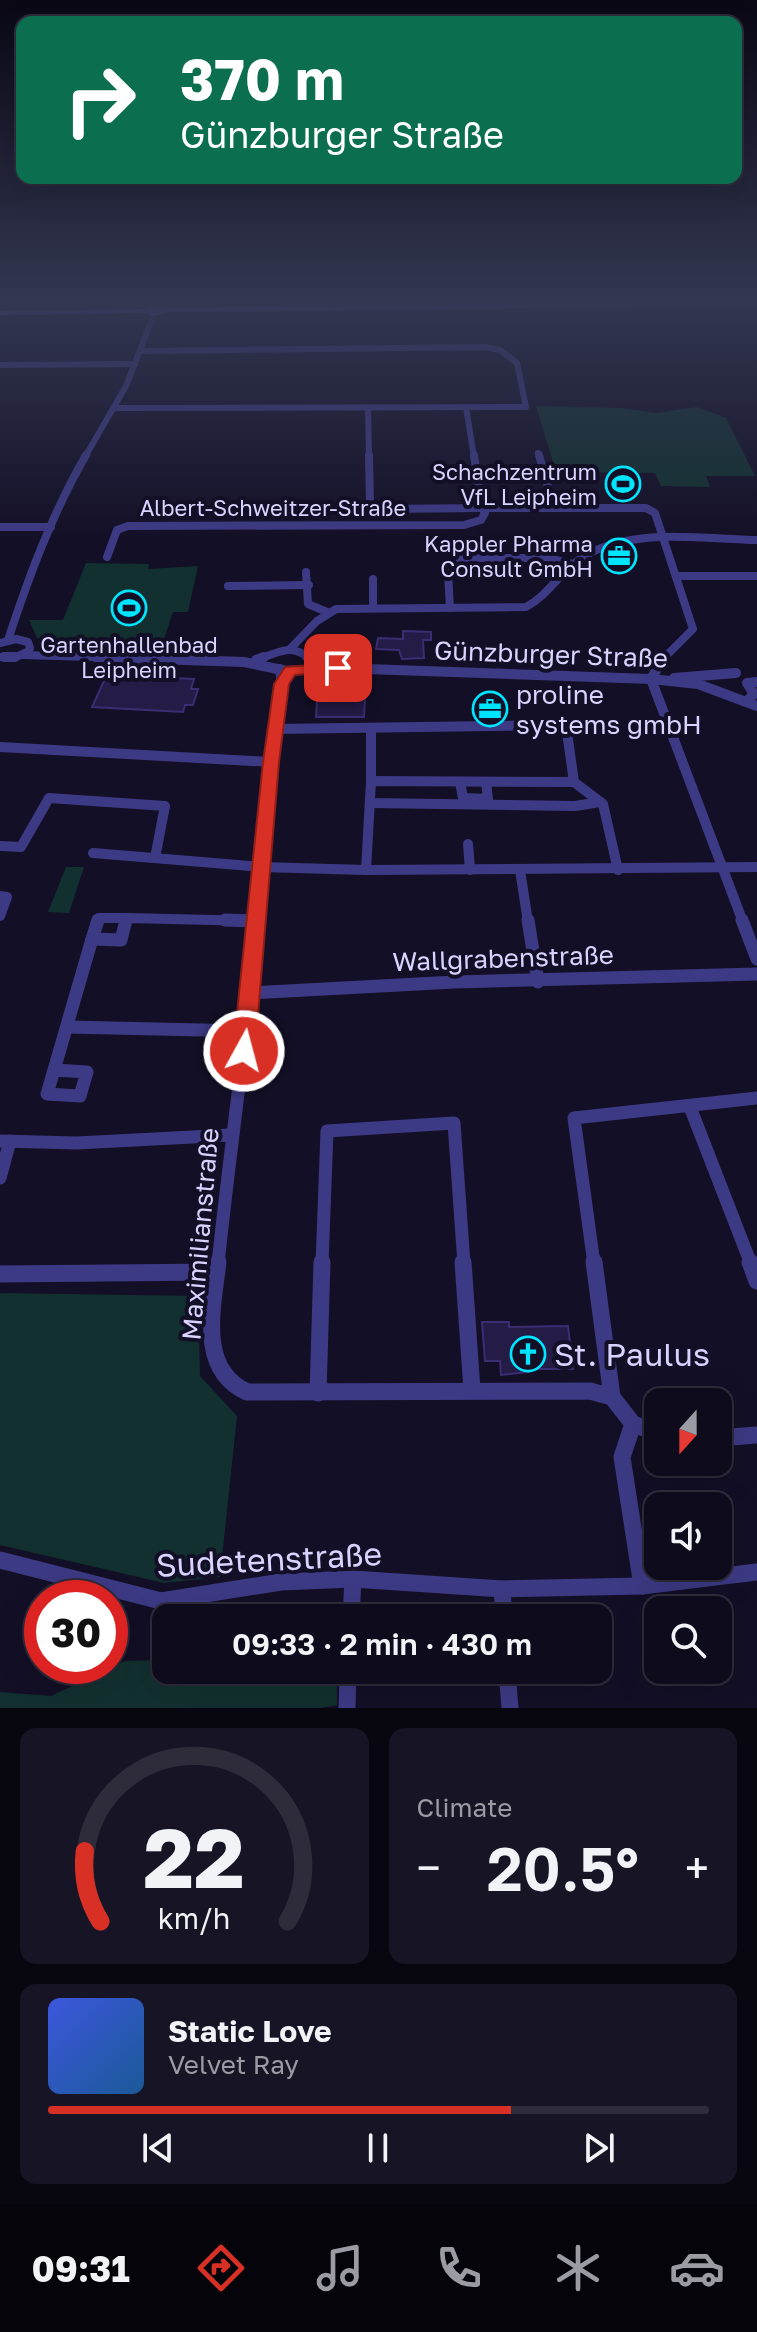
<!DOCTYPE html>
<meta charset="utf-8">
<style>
:root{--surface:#0e0b1c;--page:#171425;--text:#f1f3f6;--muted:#9b9ba3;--line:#2e2b3b;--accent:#d93025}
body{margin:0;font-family:"Golos Text",sans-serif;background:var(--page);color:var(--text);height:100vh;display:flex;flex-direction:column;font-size:30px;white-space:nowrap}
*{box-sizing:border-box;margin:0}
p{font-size:26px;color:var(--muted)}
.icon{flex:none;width:44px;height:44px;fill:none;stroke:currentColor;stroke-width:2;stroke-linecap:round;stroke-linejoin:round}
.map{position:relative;height:1708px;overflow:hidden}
.details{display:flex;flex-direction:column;gap:20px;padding:20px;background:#08060f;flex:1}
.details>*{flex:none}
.top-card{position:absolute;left:16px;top:16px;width:726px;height:168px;border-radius:16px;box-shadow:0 8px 32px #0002,0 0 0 2px var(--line);background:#0b6e4f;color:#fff;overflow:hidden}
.needle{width:52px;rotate:201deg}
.buttons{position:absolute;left:644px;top:1388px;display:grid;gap:16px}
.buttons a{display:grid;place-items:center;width:88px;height:88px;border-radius:16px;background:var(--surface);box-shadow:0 8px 32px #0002,0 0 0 2px var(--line);font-size:40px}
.speed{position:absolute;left:24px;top:1580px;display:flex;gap:16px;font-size:40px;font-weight:700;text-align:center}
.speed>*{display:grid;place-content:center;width:104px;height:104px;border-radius:50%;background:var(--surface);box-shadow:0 8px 32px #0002,0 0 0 2px var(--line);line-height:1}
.speed .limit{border:12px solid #d22;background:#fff;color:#111}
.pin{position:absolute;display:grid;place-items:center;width:68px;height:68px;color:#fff;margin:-34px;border-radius:16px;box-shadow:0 4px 12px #0006}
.me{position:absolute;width:88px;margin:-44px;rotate:7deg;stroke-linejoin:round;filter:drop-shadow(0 0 6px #0008)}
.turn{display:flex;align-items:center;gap:28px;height:168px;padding:0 32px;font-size:36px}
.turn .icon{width:104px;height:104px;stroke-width:2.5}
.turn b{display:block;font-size:56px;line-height:68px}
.big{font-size:60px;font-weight:600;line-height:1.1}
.details .widget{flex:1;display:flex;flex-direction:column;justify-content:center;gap:12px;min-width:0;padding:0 28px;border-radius:16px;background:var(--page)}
.details .dial{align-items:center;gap:0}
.dial svg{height:208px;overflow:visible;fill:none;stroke:var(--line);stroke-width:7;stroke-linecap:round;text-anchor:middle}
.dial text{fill:var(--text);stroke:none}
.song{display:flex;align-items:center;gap:24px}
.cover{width:96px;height:96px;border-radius:12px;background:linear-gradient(135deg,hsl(230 70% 55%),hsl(210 70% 35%))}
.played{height:8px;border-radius:4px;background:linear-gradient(90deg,var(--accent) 70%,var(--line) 70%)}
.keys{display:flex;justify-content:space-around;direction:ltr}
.heat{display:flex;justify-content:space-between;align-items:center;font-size:44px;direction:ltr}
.details .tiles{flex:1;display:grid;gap:20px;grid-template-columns:1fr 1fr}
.widget:last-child{grid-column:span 2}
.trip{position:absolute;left:152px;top:1604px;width:460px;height:80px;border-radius:16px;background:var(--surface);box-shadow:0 8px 32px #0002,0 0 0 2px var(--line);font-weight:600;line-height:80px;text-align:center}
.menu{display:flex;height:128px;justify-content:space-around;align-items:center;background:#06040b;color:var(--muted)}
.menu .icon{width:56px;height:56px}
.menu .on{color:var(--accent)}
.menu b{font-size:36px;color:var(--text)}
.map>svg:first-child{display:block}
.green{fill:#12302f}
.building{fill:#241b47;stroke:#3b2d73;stroke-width:2}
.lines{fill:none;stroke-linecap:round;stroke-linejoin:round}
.street-far4{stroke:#3d3a85;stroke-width:6}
.street-far3{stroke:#3d3a85;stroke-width:8}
.street-far2{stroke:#3d3a85;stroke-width:10}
.street-far1{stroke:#3d3a85;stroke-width:13}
.street{stroke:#3d3a85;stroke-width:17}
.secondary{fill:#6f6bff;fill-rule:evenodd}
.route{fill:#d93025;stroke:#8d1f18;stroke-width:2}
.labels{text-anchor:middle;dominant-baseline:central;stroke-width:8;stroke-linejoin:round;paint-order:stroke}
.far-poi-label{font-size:22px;fill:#d9d4ff;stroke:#130f26;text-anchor:end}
.far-street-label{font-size:22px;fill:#d9d4ff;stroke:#130f26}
.street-label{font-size:26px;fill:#d9d4ff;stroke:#130f26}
.poi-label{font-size:26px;fill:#d9d4ff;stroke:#130f26;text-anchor:start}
.near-poi-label{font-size:32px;fill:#d9d4ff;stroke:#130f26;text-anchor:start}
.near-street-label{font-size:32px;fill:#d9d4ff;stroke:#130f26}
</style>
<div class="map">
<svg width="757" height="1708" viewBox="0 0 757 1708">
<rect width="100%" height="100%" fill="#130f26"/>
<g class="green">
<path d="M 536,406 L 621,408 L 656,413 L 697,407 L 726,418 L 755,476 L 706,476 L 710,487 L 661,486 L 655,473 L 556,472 Z"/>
<path d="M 86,563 L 149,564 L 148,569 L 198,566 L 188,612 L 173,612 L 160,651 L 51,643 L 37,638 L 29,620 L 63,620 Z"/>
<path d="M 66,867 L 84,867 L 69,913 L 48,912 Z"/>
<path d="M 0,1293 L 198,1296 L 200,1376 L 237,1416 L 220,1577 L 164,1583 L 0,1545 Z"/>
<path d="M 166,1660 L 166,1670 L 190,1670 L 192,1677 L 252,1680 L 334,1670 L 329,1685 L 337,1686 L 337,1705 L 321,1708 L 0,1708 L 0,1692 L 51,1696 L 125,1661 Z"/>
</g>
<g class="building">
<path d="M 403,631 L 431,632 L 431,640 L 423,640 L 424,658 L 402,659 L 399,650 L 376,649 L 378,638 L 403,639 Z"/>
<path d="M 109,670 L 133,671 L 132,676 L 194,679 L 191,689 L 198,689 L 193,705 L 185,705 L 183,712 L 92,707 Z"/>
<path d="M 365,699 L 364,717 L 316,717 L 317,700 Z"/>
<path d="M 501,701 L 503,717 L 480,717 L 478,702 Z"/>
<path d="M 482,1322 L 509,1322 L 509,1327 L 568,1326 L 573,1369 L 528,1369 L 529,1372 L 501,1375 L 500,1361 L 485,1361 Z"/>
</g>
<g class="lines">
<g class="street-far4">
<path d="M 0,365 L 135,364"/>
<path d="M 466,407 L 474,457"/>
<path d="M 115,408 L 526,407 L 517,363 L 500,350 L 484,347 L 140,351"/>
<path d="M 368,408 L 369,457"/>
<path d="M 538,453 L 539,457"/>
<path d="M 85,457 L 126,386 L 154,314"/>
</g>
<g class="street-far3">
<path d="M 369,455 L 370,503 L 383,509 L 482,508 L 474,455"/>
<path d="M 539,455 L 554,508"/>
<path d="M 0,527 L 51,527"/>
<path d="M 107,557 L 117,530 L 128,526 L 464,525 L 481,520 L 485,513 L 482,508 L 646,508 L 655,513 L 693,629 L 663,659"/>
<path d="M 458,558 L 547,558 L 573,564"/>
<path d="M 306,572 L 308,604 L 327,612"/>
<path d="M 448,573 L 450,608"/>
<path d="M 676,576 L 757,576"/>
<path d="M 373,579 L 373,607"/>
<path d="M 228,586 L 309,585"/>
<path d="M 8,640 C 29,576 52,514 86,455"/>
<path d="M 0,643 L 16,639 L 28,642 L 30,648"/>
<path d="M 290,649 L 317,621 L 336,609 L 526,607 C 550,594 563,568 586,555 C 636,527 703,539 757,540"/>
<path d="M 23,655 L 159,659"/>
<path d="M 0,657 L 14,658 L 27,652"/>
<path d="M 258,659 C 281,652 291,643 310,659"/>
</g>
<g class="street-far2">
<path d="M 4,657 L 15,657"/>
<path d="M 96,657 L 244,662 L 287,671 L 338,668 L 651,679 L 698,684 L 757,706"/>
<path d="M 307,657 L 327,664"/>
<path d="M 256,660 L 264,657"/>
<path d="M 674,678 L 736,673"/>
<path d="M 651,679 L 664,657"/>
<path d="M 651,679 L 743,922"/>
<path d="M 748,700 L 754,694 L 747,683 L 757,682"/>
<path d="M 371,728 L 371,781"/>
<path d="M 275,729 L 566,725 L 574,782 L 603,804 L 618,870"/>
<path d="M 0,747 L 271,762"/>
<path d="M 460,782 L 463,798 L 488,799 L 486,782"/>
<path d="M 370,803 L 575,806 L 600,802"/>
<path d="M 468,844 L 470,870"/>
<path d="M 0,846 L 21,847 L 49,798 L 165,806 L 155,858"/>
<path d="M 93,853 L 261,867 L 366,870 L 757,867"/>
<path d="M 366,870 L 371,781 L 574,782"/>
<path d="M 520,870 L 528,922"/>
<path d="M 0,896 L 7,897 L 0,916"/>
<path d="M 98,922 L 99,918 L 127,918"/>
<path d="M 126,922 L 127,918 L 256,921"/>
<path d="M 257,922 L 271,762 L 282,684 L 280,669"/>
</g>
<g class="street-far1">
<path d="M 225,920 L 256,921"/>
<path d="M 528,920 L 538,982"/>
<path d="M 742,920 L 757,959"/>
<path d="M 92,939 L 98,920"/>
<path d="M 251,993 L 455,982 L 757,974"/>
<path d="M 67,1027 L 247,1031"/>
<path d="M 54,1070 L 87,1072 L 80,1096 L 47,1094 L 92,939 L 121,940 L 126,920"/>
<path d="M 690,1107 L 751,1264"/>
<path d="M 0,1141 L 77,1143 L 231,1135"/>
<path d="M 0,1178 L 10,1141"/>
<path d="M 218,1264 C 230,1149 247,1035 257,920"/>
<path d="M 322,1264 L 327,1131 L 454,1123 L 464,1264"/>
<path d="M 594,1264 L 574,1118 L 757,1098"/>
</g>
<g class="street">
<path d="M 218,1262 C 213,1307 197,1369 247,1392 L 590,1391 L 612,1397"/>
<path d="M 463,1262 L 472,1390"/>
<path d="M 594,1262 L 612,1397 L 633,1424 L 658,1433"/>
<path d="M 750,1262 L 757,1281"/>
<path d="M 0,1274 L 216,1272"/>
<path d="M 318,1393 L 322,1262"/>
<path d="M 633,1424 L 622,1457 L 642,1586"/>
<path d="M 718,1438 L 757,1435"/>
<path d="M 0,1560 L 161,1601 L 281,1582 L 353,1579 L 502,1589 L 642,1586 L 757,1572"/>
<path d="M 502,1589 L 504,1618"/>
<path d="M 351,1618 L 353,1579"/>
<path d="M 507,1670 L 510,1708"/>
<path d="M 347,1708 L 348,1670"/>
</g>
<path class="secondary" d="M 757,301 L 757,305 L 168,312 L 154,316 L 144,313 L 0,315 L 0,311 L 144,309 L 156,305 L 168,308 Z"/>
</g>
<linearGradient id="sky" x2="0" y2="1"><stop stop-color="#0a0815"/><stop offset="0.56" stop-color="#333752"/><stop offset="1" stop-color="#333752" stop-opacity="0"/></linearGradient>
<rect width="757" height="540" fill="url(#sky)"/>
<path class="route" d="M 338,663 L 346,668 L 344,671 L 295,675 L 289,684 L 279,762 L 255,1051 L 252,1057 L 244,1059 L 236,1057 L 233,1051 L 263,762 L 274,684 L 285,667 Z"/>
<defs>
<g id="stadium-ring" transform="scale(1.8)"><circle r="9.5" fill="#130f26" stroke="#00e5ff" stroke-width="1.5"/><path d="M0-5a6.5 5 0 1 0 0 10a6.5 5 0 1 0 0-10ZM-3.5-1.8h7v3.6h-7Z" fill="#00e5ff"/></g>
<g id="office-ring" transform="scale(1.8)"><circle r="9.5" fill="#130f26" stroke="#00e5ff" stroke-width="1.5"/><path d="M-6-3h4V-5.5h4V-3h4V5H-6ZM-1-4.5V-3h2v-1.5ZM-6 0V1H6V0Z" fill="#00e5ff"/></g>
<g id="church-ring" transform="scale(1.8)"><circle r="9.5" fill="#130f26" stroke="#00e5ff" stroke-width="1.5"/><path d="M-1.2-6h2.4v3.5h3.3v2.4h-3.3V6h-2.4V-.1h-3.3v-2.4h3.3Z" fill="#00e5ff"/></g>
</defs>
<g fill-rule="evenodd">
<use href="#stadium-ring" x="623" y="484"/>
<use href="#office-ring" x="619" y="556"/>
<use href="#stadium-ring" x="129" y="608"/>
<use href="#office-ring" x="490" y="709"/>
<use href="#church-ring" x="528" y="1354"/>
</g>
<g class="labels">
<g class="far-poi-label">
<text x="597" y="471">Schachzentrum<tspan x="597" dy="25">VfL Leipheim</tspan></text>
<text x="593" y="543">Kappler Pharma<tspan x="593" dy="25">Consult GmbH</tspan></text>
<text x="129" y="644" text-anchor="middle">Gartenhallenbad<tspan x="129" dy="25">Leipheim</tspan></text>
</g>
<g class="far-street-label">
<text x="273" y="507">Albert-Schweitzer-Straße</text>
</g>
<g class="street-label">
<text transform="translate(551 654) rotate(2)">Günzburger Straße</text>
<text transform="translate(503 958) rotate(-2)">Wallgrabenstraße</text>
<text transform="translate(200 1234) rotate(-85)">Maximilianstraße</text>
</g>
<g class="poi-label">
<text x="516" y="694">proline<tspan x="516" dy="30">systems gmbH</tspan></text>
</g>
<g class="near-poi-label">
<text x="554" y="1354">St. Paulus</text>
</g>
<g class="near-street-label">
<text transform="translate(269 1559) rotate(-3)">Sudetenstraße</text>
</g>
</g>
</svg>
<div class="buttons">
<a><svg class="needle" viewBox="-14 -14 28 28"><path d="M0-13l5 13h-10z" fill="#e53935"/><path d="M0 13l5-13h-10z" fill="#9b9ba3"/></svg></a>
<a><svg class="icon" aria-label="sound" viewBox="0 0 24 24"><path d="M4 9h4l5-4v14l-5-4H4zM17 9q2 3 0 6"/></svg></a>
<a><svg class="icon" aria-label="search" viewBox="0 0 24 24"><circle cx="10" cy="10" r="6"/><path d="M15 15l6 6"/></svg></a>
</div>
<div class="speed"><div class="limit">30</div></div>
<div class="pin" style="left:338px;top:668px;background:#d93025"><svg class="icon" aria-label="arrive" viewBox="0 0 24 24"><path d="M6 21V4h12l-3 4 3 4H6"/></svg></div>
<svg class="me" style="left:244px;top:1051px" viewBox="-20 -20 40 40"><circle r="17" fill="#d93025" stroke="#fff" stroke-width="3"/><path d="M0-11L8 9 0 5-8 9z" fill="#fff"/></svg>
<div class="trip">09:33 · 2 min · 430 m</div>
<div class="top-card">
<div class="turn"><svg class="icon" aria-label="right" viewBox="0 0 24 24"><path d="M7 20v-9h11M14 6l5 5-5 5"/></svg><div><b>370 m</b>Günzburger Straße</div></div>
</div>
</div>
<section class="details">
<div class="tiles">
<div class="widget dial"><svg viewBox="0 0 100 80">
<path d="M14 69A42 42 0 1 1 86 69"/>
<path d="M14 69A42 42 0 0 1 8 42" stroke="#d93025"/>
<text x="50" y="56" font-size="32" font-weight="700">22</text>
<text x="50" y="72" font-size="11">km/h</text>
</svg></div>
<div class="widget"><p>Climate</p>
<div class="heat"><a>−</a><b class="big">20.5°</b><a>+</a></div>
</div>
<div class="widget">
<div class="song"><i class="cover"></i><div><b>Static Love</b><p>Velvet Ray</p></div></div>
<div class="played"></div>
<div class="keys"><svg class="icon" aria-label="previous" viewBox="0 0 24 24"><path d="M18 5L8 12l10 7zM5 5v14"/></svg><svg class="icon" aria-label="pause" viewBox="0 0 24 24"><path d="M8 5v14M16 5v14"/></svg><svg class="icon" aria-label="next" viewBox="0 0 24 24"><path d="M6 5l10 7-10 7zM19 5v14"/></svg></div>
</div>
</div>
</section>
<nav class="menu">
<b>09:31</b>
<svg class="icon on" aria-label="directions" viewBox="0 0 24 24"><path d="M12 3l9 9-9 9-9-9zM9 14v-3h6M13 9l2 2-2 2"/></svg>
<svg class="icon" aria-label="music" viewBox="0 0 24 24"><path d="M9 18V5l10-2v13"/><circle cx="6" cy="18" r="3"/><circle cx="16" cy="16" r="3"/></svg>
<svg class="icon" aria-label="phone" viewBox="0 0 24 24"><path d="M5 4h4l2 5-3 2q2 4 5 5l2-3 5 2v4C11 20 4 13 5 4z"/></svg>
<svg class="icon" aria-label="climate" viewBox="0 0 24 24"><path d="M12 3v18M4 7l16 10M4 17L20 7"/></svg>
<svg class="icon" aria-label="car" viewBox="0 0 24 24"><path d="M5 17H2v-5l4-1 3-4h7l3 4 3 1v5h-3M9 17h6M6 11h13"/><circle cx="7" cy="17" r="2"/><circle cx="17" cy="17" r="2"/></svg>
</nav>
